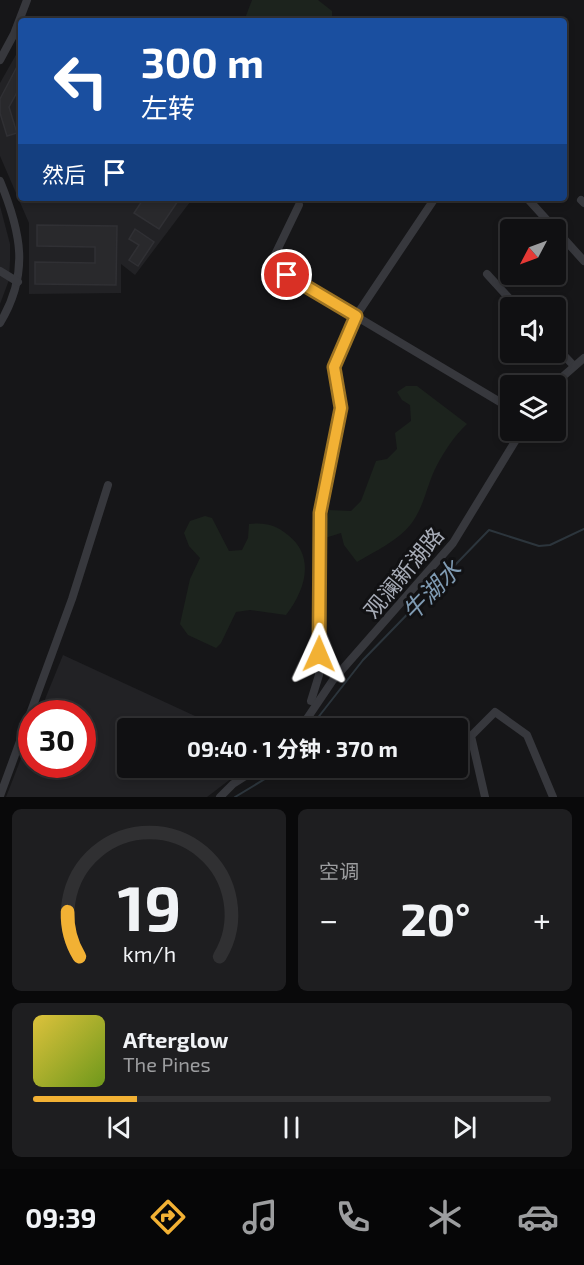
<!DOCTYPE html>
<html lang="zh">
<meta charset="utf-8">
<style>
:root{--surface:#101012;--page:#1e1e20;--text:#f1f3f6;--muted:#9c9d9f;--line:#303032;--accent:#f2b134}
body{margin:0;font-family:"Exo 2","Noto Sans SC",sans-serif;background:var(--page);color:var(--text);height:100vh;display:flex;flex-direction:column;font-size:22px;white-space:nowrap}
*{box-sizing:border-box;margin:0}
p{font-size:20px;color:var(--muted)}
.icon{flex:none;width:33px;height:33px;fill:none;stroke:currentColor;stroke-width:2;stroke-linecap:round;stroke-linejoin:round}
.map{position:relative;height:797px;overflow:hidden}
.drawer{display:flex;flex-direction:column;gap:12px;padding:12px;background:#09090a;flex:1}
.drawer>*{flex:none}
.banner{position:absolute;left:18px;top:18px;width:549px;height:183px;border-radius:6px;box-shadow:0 3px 9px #0003,0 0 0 2px var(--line);background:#1a4fa0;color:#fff;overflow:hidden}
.needle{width:39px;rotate:229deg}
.buttons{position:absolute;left:500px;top:219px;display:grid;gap:12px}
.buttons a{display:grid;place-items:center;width:66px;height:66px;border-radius:6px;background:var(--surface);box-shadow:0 3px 9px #0003,0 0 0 2px var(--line);font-size:30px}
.speed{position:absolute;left:18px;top:700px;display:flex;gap:12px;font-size:30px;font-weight:700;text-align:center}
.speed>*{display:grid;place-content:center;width:78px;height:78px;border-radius:50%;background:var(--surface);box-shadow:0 3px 9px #0003,0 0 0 2px var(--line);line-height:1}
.speed .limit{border:9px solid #d22;background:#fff;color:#111}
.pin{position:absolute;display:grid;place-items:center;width:51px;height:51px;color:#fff;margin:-26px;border:3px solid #fff;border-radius:50%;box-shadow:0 2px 6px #0007}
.me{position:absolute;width:66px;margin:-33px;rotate:1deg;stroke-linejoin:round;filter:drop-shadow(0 0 4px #0008)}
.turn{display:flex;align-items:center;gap:21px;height:126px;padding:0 24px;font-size:27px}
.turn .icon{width:78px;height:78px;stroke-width:2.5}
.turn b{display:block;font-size:42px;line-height:51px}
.then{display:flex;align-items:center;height:57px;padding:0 24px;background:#0003;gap:12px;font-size:22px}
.big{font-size:45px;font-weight:700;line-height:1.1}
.drawer .card{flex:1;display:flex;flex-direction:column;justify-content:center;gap:9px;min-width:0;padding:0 21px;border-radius:9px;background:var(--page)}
.drawer .dial{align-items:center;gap:0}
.dial svg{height:156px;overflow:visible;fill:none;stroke:var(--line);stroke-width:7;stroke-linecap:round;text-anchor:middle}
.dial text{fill:var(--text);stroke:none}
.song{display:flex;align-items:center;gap:18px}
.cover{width:72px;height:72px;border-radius:9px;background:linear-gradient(135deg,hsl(50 70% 55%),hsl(80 70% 35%))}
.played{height:6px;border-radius:3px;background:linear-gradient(90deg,var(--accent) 20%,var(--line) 20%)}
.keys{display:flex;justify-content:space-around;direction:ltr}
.heat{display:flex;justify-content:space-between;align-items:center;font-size:33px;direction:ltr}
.drawer .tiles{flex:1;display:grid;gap:12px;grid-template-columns:1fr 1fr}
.card:last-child{grid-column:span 2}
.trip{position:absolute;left:117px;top:718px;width:351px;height:60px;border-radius:6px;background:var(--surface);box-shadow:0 3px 9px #0003,0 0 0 2px var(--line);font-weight:700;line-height:60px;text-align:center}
.tabs{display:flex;height:96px;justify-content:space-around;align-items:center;background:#060607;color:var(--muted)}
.tabs .icon{width:42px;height:42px}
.tabs .on{color:var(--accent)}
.tabs b{font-size:27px;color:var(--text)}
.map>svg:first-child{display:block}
.built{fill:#222225}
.green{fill:#1c231d}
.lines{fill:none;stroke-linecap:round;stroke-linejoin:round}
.stream{stroke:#2c353c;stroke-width:2}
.building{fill:#29292c;stroke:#303034;stroke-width:1.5}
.minor{stroke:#37383d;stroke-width:8}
.route-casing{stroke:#9d7322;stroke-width:15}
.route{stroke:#f2b134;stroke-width:10}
.labels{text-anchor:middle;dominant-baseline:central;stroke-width:6;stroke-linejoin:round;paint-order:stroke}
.street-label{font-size:22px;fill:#a8adb8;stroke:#111113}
.water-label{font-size:24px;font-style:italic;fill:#7f9bb3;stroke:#111113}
</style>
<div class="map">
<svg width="584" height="797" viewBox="0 0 584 797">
<rect width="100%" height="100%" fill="#161618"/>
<g class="built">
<path d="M 21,46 L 21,198 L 193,198 L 135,275 L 121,264 L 121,293 L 29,294 L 29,223 L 0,156 L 0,83 Z"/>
<path d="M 0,206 L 10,244 L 10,261 L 9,280 L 0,304 Z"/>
<path d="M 63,655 L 208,722 L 219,729 L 128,729 L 128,768 L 245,768 L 207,797 L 6,797 L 31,733 L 32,765 L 82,765 L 82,714 L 39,714 Z"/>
</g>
<g class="green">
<path d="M 252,0 L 318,0 L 332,11 L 332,21 L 244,21 Z"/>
<path d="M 406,386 L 417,386 L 467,424 C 454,436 443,453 435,469 C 426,488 424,507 411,524 C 398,541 375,551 357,562 L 344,545 L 341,533 L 325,538 L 325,526 L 329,510 L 351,511 L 361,501 L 376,461 L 387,459 L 397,449 L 395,433 L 411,421 L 410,405 L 402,400 L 397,392 Z"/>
<path d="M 205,516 L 212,518 L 229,551 L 242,550 L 248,538 L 249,524 C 265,522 276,525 288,535 C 316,557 305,591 286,615 L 250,610 L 236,612 L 221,643 L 216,648 L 188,635 L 180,624 L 190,579 L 200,558 L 189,546 L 184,533 L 190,521 Z"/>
</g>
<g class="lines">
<g class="stream">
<path d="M 309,729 L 363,660 L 489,530 L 539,546 L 550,545 L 584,529"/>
<path d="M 235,797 L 283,768"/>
</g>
</g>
<g class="building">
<path d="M 21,59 L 21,85 L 9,107 L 17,133 L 7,136 L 0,113 L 0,99 Z"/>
<path d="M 144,198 L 180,198 L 159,229 L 134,213 Z"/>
<path d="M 37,225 L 117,226 L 116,285 L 35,284 L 35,262 L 95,263 L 95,247 L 37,246 Z"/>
<path d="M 135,229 L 154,242 L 138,266 L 129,260 L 139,245 L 129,239 Z"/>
</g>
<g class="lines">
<g class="minor">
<path d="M 0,60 L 14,34 L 27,0"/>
<path d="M 0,181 C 21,232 30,273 0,323"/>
<path d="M 527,198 L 584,261"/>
<path d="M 581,200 L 584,203"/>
<path d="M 299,205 L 270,265 L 510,408"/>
<path d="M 0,271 L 18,282"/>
<path d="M 487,274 L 518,308"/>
<path d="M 555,346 L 574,366"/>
<path d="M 552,386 L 584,358"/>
<path d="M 311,701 L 319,675 L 320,513 L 341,408 L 334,367 L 356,316 L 435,198"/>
<path d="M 300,729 L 333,680 L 453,543 L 522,430"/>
<path d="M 471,736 L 485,797"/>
<path d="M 458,742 L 471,736 L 495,712 L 527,735 L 553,797"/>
<path d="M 0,796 L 72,599 L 108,485"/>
<path d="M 220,797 L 233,784 L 258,768"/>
</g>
</g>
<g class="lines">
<g class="route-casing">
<path id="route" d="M 287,275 L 356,316 L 334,367 L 341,408 L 320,513 L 319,654"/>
</g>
<use href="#route" class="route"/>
</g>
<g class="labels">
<g class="street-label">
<text transform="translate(403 572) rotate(-50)">观澜新湖路</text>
</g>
<g class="water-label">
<text transform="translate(431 590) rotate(-46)">牛湖水</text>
</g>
</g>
</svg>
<div class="buttons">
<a><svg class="needle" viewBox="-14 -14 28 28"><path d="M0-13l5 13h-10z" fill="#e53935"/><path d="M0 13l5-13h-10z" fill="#9c9d9f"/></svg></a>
<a><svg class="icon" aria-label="sound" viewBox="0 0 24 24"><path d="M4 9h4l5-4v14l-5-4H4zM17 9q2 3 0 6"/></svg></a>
<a><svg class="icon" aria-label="layers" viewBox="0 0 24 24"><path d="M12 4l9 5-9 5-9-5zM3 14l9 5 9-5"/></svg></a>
</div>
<div class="speed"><div class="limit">30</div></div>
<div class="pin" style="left:287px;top:275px;background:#d93025"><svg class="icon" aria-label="arrive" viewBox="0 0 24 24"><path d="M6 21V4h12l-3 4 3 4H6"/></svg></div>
<svg class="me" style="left:319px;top:654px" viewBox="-20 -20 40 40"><path d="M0-17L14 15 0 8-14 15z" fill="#f2b134" stroke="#fff" stroke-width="4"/></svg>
<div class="trip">09:40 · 1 分钟 · 370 m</div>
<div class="banner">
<div class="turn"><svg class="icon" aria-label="left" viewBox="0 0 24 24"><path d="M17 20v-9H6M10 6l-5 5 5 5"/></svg><div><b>300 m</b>左转</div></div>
<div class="then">然后<svg class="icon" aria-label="arrive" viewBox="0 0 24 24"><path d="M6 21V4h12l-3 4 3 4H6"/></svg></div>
</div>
</div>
<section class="drawer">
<div class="tiles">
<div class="card dial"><svg viewBox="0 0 100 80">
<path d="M14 69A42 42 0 1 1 86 69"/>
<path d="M14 69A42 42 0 0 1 8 46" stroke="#f2b134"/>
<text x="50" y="56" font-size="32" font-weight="700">19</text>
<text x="50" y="72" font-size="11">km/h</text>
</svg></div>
<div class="card"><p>空调</p>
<div class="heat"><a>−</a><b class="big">20°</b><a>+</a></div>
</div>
<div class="card">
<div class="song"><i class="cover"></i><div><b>Afterglow</b><p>The Pines</p></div></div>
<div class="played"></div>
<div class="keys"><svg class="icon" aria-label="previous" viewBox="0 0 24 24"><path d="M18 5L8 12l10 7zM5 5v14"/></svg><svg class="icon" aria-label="pause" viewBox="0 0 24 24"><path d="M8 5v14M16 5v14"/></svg><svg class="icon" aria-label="next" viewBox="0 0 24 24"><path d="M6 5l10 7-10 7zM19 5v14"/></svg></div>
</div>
</div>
</section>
<nav class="tabs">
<b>09:39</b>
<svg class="icon on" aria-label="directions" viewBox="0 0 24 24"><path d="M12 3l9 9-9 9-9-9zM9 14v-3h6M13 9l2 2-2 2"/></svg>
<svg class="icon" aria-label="music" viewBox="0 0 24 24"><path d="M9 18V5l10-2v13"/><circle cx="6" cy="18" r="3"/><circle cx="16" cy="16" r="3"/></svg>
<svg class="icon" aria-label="phone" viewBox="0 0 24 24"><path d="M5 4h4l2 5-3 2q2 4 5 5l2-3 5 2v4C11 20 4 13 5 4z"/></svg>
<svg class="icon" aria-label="climate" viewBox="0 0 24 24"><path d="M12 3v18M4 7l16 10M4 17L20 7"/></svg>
<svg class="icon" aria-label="car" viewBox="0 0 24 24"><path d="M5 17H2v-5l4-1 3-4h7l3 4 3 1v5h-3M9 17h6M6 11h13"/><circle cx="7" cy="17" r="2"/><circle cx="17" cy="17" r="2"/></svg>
</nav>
